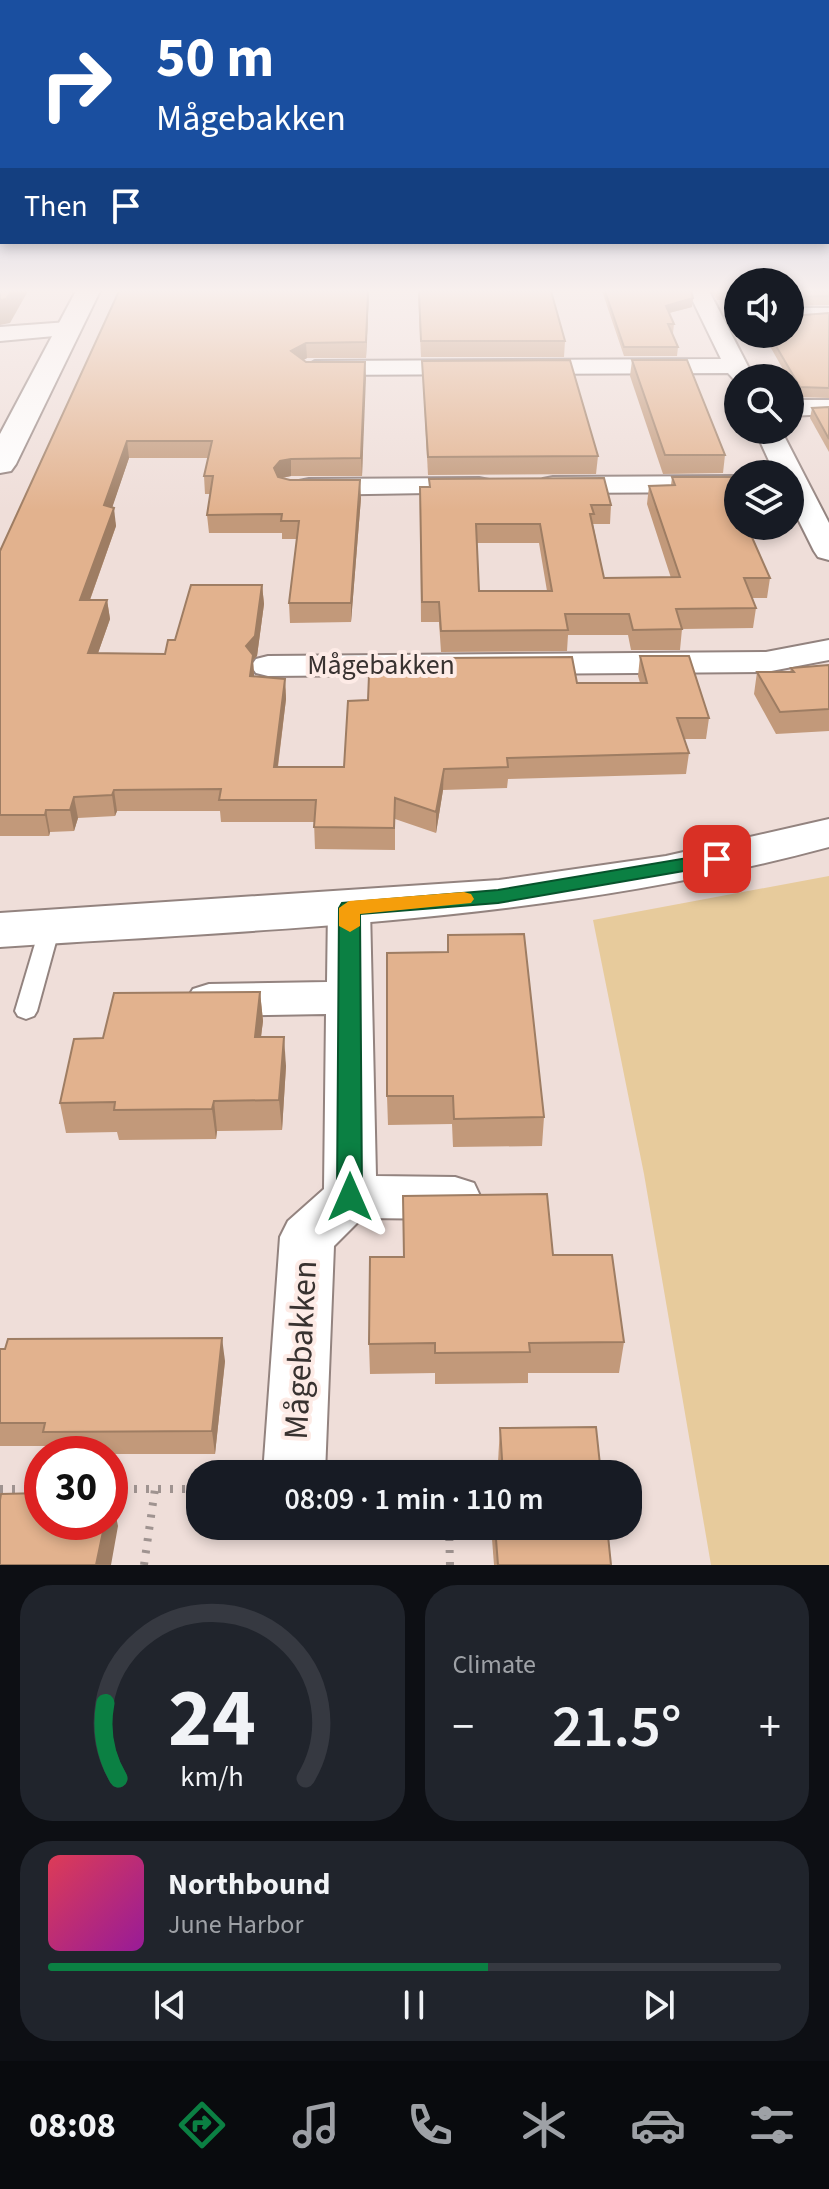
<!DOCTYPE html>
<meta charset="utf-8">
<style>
:root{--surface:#171b24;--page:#20242c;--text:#f1f3f6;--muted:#9ea1a6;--line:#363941;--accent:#0b8043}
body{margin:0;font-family:"Source Sans 3",sans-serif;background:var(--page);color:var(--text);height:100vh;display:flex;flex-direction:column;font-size:30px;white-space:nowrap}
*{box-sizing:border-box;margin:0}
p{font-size:26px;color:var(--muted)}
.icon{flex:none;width:44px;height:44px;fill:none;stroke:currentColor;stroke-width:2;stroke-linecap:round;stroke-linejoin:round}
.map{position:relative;height:1565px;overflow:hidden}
.side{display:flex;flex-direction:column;gap:20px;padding:20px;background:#0d0f14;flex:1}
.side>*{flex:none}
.hud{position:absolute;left:0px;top:0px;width:830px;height:244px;box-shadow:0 4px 12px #0003;background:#1a4fa0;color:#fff;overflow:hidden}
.fabs{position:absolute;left:724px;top:268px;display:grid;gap:16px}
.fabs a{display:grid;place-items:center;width:80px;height:80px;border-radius:50%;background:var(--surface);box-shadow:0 4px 12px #0003;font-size:40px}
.speed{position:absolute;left:24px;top:1436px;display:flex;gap:16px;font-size:40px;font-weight:700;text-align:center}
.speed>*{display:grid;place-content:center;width:104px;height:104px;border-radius:50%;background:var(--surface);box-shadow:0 4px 12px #0003;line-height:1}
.speed .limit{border:12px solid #d22;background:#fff;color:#111}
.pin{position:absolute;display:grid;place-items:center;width:68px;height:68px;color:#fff;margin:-34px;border-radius:16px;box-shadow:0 4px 12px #0006}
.me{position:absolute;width:88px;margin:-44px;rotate:0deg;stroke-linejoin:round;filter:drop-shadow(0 0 6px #0008)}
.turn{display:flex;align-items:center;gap:28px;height:168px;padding:0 24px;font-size:36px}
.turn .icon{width:104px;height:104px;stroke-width:2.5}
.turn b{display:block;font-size:56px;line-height:68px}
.then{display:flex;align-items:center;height:76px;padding:0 24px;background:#0003;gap:16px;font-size:30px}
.big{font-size:60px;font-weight:600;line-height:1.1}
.side .widget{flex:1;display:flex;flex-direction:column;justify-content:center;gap:12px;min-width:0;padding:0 28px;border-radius:32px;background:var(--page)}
.side .dial{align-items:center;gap:0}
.dial svg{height:208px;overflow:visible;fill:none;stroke:var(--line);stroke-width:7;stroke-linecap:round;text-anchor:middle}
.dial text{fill:var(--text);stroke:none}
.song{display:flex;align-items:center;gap:24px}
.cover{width:96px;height:96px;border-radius:12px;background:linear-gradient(135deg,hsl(350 70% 55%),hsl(300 70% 35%))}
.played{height:8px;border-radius:4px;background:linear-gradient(90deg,var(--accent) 60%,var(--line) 60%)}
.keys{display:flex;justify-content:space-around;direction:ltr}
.heat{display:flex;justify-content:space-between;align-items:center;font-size:44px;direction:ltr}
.side .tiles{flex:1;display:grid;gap:20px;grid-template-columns:1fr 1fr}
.widget:last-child{grid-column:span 2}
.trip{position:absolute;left:186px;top:1460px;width:456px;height:80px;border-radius:32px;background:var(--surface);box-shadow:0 4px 12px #0003;font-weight:600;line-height:80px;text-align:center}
.menu{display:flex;height:128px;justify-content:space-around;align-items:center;background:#090b0e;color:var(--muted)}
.menu .icon{width:56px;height:56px}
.menu .active{color:var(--accent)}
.menu b{font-size:36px;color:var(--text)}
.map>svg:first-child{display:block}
.green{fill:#e7cb9c}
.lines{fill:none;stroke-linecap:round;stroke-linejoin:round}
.service-casing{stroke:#93837f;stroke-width:4}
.minor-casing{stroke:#93837f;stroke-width:4}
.tertiary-casing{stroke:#93837f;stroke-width:4}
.path{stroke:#9f9390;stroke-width:8;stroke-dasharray:3 9;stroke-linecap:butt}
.service{fill:#fff;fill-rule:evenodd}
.minor{fill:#fff;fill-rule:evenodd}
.tertiary{fill:#fff;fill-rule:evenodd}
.wall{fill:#c2997a;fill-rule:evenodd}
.shaded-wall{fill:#9e7d63}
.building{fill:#e2b28e;stroke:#9e7d63;stroke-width:2;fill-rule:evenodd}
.route{fill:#0b8043;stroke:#07532c;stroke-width:2}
.slow{fill:#f59e0b}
.labels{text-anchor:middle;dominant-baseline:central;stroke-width:8;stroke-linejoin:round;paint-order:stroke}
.street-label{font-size:28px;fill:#383230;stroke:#fdebe6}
.near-street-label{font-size:34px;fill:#383230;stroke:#fdebe6}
</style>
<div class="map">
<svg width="829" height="1565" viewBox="0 0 829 1565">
<rect width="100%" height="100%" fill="#efded9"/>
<path class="green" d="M 829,876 L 829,1565 L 711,1565 L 644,1174 L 593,920 Z"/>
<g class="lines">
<g class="service-casing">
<path id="service" d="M 50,920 L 57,922 L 60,927 L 37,1011 L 34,1016 L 26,1019 L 18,1016 L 15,1011 L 40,927 L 43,922 Z"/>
</g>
<g class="minor-casing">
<g id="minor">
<path d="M 688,291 L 709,291 L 754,378 L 738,378 L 738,384 L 728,373 L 315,375 L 303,368 L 315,361 L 721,359 Z"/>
<rect x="790" y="308" width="39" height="14"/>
<path d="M 68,322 L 76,324 L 79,329 L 76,334 L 0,341 L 0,327 Z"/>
<path d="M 790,400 L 829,400 L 829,414 L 790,416 Z"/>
<path d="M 755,430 L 781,430 L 829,523 L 829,560 L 818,557 L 814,551 L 790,503 L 790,474 L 775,474 Z"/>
<path d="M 738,476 L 738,492 L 553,493 L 543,491 L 539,485 L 543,479 L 553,477 Z"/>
<path d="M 479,478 L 489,480 L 493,486 L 489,492 L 309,495 L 299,493 L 295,487 L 299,481 L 309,479 Z"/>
<path d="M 829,640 L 829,660 L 766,672 L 268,676 L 256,673 L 251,666 L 256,659 L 268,656 L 766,652 Z"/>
<path d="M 349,894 L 364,898 L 370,908 L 376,1176 L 455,1177 L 474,1183 L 481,1198 L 474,1213 L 455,1219 L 362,1218 L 334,1246 L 325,1474 L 263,1474 L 280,1237 L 288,1221 L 324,1189 L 326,1014 L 209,1016 L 193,1011 L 186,1000 L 193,989 L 209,984 L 327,982 L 328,908 L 334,898 Z"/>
</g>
</g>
<g class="tertiary-casing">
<g id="tertiary">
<path d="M 76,291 L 100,291 L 16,464 L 11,471 L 0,473 L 0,434 Z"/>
<path d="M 829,819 L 829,847 C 553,921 283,928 0,947 L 0,913 L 499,880 L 666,856 Z"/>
</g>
</g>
<g class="path">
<path d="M 0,1489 L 42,1489"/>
<path d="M 110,1489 L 200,1489"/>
<path d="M 449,1526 L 450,1565"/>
<path d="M 144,1565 L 155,1489"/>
</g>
<use href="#service" class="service"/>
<use href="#minor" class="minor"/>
<use href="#tertiary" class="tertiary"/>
</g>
<g class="wall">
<path d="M 119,291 L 369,291 L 366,358 L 307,358 L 303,360 L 306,362 L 365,362 L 362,476 L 291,476 L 282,478 L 361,498 L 351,622 L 290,623 L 289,603 L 297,539 L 282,539 L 282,533 L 209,533 L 207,515 L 210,494 L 205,494 L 204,476 L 208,458 L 129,458 L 112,507 L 116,526 L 90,600 L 107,600 L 110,619 L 98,653 L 165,654 L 175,640 L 262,585 L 264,604 L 257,656 L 253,660 L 254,676 L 285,679 L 286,699 L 278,767 L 344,767 L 368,700 L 442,675 L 442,658 L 577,683 L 640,683 L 638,676 L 640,656 L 709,718 L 706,739 L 684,739 L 689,753 L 686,774 L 508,779 L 507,788 L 443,790 L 436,833 L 395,819 L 395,850 L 315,849 L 314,822 L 221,822 L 220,811 L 117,811 L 115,816 L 78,818 L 74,831 L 50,832 L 49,836 L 0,836 L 0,551 Z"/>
<path d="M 418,291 L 551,291 L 565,341 L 564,357 L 421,357 Z"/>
<path d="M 602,291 L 691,291 L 692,307 L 669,313 L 674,324 L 673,333 L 672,333 L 678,347 L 677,356 L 624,356 Z"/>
<path d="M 711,291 L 738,291 L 738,300 L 717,300 Z"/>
<path d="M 790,291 L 829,291 L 829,305 L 790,306 L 791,316 L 829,313 L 829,398 L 799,397 L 790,382 L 790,378 L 788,378 L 763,334 L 790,334 Z"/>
<path d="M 632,360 L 725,455 L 723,473 L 663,474 L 630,376 Z"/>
<path d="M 422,361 L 598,456 L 596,474 L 428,475 Z"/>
<path d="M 829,407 L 829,452 L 810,418 L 812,408 Z"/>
<path d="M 672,477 L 738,526 L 770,578 L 767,598 L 752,598 L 756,608 L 753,628 L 682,629 L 680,650 L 631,650 L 628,635 L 568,635 L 567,651 L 441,652 L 439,622 L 421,622 L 420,487 L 611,505 L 610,524 L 593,524 L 604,578 L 671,578 L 647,504 L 649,486 L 671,485 ZM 477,543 L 539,543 L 547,591 L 479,591 Z"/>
<path d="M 829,665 L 829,731 L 776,734 L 754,694 L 757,672 L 790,672 L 791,668 Z"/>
<path d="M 448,935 L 544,1117 L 542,1146 L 453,1147 L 452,1124 L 388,1125 L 387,1096 L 447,952 Z"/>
<path d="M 260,992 L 263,1021 L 261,1037 L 286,1066 L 282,1130 L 217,1131 L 216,1139 L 119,1140 L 117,1132 L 66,1133 L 60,1103 L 103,1038 Z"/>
<path d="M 553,1255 L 624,1342 L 619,1373 L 528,1373 L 528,1383 L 435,1384 L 435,1373 L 370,1374 L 369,1344 Z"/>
<path d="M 0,1349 L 225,1361 L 215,1454 L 49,1454 L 47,1446 L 0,1446 Z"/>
<path d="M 500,1428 L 601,1474 L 499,1474 L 498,1462 Z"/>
<path d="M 491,1526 L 607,1526 L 611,1565 L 494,1565 Z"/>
</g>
<g class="shaded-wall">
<path d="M 11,291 L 28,291 L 10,323 L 0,325 L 0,300 Z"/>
<path d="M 368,291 L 369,291 L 366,358 L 366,342 Z"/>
<path d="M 693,298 L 692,307 L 665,314 L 666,306 Z"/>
<path d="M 306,343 L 307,358 L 292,367 L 291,351 Z"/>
<path d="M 365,362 L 366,378 L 362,476 L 361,458 Z"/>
<path d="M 127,441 L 129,458 L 107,523 L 104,505 Z"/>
<path d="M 291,459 L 291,476 L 281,478 L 276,485 L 274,468 L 280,461 Z"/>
<path d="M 360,480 L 361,498 L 351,622 L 351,603 Z"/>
<path d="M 114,508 L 116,526 L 83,619 L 80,600 Z"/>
<path d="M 262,585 L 264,604 L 257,656 L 253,660 L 254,675 L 251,696 L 246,646 Z"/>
<path d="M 107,600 L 110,619 L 91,673 L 88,653 Z"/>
<path d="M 285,679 L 286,699 L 275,788 L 274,767 Z"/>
<path d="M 444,769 L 443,790 L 436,833 L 436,812 Z"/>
<path d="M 114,790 L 117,811 L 115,816 L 112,795 Z"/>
<path d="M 74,797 L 78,818 L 74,831 L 70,810 Z"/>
<path d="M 46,810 L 50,832 L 49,836 L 45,815 Z"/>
<path d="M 260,992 L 263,1021 L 257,1067 L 255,1037 Z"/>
<path d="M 284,1037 L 286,1066 L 282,1130 L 279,1100 Z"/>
<path d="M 214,1101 L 217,1131 L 216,1139 L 212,1109 Z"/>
<path d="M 222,1338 L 225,1361 L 215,1454 L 212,1431 Z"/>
<path d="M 111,1493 L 118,1526 L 111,1565 L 96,1565 L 105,1522 L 110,1522 Z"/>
</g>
<g class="building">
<path d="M 0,291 L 11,291 L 6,299 L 0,300 Z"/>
<path d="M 119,291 L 368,291 L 366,342 L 306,343 L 291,351 L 306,362 L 365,362 L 361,458 L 291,459 L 280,461 L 274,468 L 278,477 L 290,480 L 360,480 L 351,603 L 289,603 L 299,521 L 281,521 L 282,514 L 207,515 L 213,476 L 204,476 L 212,441 L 127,441 L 104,505 L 114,508 L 80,600 L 107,600 L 88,653 L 165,654 L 168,640 L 175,640 L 191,585 L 262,585 L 255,636 L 246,646 L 253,655 L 250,676 L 285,679 L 274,767 L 344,767 L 348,701 L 368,700 L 369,675 L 443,675 L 442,658 L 572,657 L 577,683 L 647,683 L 640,656 L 689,656 L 709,718 L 677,718 L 689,753 L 507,758 L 508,767 L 444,769 L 436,812 L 395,798 L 394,828 L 314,827 L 316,800 L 219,800 L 221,789 L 114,790 L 112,795 L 74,797 L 70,810 L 46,810 L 45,815 L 0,815 L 0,551 Z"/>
<path d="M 419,291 L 551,291 L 565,341 L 421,341 Z"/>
<path d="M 605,291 L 691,291 L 693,298 L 666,306 L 674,324 L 668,324 L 678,347 L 624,347 Z"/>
<path d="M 790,291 L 829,291 L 829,296 L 790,297 Z"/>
<path d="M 790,305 L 791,316 L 829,313 L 829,388 L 800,387 L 769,334 L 790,334 Z"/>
<path d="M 570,360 L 598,456 L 428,457 L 422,361 Z"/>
<path d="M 632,360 L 687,360 L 725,455 L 665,455 Z"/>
<path d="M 829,407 L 829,439 L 812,408 Z"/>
<path d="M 672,477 L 734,477 L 738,485 L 738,526 L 747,526 L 770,578 L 744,578 L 756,608 L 676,609 L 682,629 L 633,630 L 629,614 L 565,614 L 568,630 L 441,631 L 439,602 L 422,602 L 420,487 L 430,487 L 429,479 L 604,478 L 611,505 L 591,505 L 594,514 L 590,514 L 604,578 L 680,577 L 649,486 L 675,485 ZM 476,524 L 540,524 L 552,591 L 479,591 Z"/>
<path d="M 829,665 L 829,709 L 780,712 L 757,672 L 794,672 L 791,668 Z"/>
<path d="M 524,934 L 544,1117 L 454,1119 L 453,1096 L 387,1096 L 387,953 L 448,952 L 448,935 Z"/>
<path d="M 260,992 L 255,1037 L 284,1037 L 279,1100 L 214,1101 L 212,1109 L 114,1110 L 115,1102 L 60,1103 L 74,1039 L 103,1038 L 114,993 Z"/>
<path d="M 547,1194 L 553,1255 L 612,1255 L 624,1342 L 529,1343 L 530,1352 L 435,1353 L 435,1343 L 369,1344 L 370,1257 L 404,1257 L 403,1196 Z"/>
<path d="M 222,1338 L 212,1431 L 43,1432 L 45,1423 L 0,1423 L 0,1349 L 5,1349 L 8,1339 Z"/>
<path d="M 596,1427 L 601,1474 L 503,1474 L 500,1428 Z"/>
<path d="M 42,1493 L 42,1522 L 105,1522 L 96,1565 L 0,1565 L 0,1500 L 1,1494 Z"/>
<path d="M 495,1526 L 607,1526 L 611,1565 L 498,1565 Z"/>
</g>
<linearGradient id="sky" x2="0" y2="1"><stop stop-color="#9aa5cd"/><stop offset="0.57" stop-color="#f8f0ee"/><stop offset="1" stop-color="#f8f0ee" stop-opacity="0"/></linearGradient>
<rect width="829" height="510" fill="url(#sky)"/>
<path class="route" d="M 717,853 L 727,859 L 724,864 L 498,903 L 360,914 L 362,1197 L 359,1204 L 350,1207 L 341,1204 L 337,1197 L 339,908 L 342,903 L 498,890 Z"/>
<path class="slow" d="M 464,892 L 471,894 L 474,899 L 471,903 L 360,914 L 360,926 L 350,932 L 339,926 L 339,908 L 349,901 Z"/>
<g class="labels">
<g class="street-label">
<text x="381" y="665">Mågebakken</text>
</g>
<g class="near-street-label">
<text transform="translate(301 1350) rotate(-87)">Mågebakken</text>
</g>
</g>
</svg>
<div class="fabs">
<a><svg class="icon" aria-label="sound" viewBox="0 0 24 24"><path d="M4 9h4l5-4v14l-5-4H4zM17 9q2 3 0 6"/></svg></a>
<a><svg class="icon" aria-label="search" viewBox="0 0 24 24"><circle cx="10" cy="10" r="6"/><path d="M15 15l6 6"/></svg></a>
<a><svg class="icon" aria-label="layers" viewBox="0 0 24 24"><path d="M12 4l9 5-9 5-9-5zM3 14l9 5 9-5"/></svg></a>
</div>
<div class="speed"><div class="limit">30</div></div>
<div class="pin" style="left:717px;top:859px;background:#d93025"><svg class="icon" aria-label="arrive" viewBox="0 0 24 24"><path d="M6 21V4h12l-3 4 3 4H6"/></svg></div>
<svg class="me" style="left:350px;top:1197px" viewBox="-20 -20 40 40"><path d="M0-17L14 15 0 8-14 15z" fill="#0b8043" stroke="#fff" stroke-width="4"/></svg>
<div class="trip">08:09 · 1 min · 110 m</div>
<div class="hud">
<div class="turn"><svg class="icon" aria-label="right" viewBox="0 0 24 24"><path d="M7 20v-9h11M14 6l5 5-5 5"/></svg><div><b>50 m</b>Mågebakken</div></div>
<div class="then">Then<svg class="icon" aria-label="arrive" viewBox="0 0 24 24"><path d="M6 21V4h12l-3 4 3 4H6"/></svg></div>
</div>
</div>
<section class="side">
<div class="tiles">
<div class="widget dial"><svg viewBox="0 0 100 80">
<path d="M14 69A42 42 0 1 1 86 69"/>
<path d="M14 69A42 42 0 0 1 9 40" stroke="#0b8043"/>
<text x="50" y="56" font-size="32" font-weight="700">24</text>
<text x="50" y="72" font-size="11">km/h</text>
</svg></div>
<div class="widget"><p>Climate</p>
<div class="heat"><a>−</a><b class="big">21.5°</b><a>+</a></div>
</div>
<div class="widget">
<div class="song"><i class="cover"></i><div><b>Northbound</b><p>June Harbor</p></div></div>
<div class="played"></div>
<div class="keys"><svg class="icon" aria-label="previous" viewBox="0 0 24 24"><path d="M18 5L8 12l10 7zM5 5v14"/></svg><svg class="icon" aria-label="pause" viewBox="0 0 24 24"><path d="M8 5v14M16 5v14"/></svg><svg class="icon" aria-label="next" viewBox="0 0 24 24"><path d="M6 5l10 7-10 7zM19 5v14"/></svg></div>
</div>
</div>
</section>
<nav class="menu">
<b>08:08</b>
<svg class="icon active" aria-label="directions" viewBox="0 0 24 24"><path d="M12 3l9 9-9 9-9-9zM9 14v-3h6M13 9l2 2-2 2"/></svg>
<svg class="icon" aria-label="music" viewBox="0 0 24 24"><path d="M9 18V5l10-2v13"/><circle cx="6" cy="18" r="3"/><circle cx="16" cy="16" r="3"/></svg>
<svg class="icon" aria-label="phone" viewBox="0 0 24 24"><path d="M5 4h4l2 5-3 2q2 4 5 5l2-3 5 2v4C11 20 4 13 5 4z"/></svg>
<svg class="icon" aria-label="climate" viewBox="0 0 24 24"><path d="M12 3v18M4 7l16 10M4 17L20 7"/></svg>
<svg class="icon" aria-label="car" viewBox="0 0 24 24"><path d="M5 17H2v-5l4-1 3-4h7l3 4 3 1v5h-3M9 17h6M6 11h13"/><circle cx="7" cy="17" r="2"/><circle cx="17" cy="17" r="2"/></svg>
<svg class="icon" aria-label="filters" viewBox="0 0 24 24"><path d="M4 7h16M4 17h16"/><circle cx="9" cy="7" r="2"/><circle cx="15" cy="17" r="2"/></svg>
</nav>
